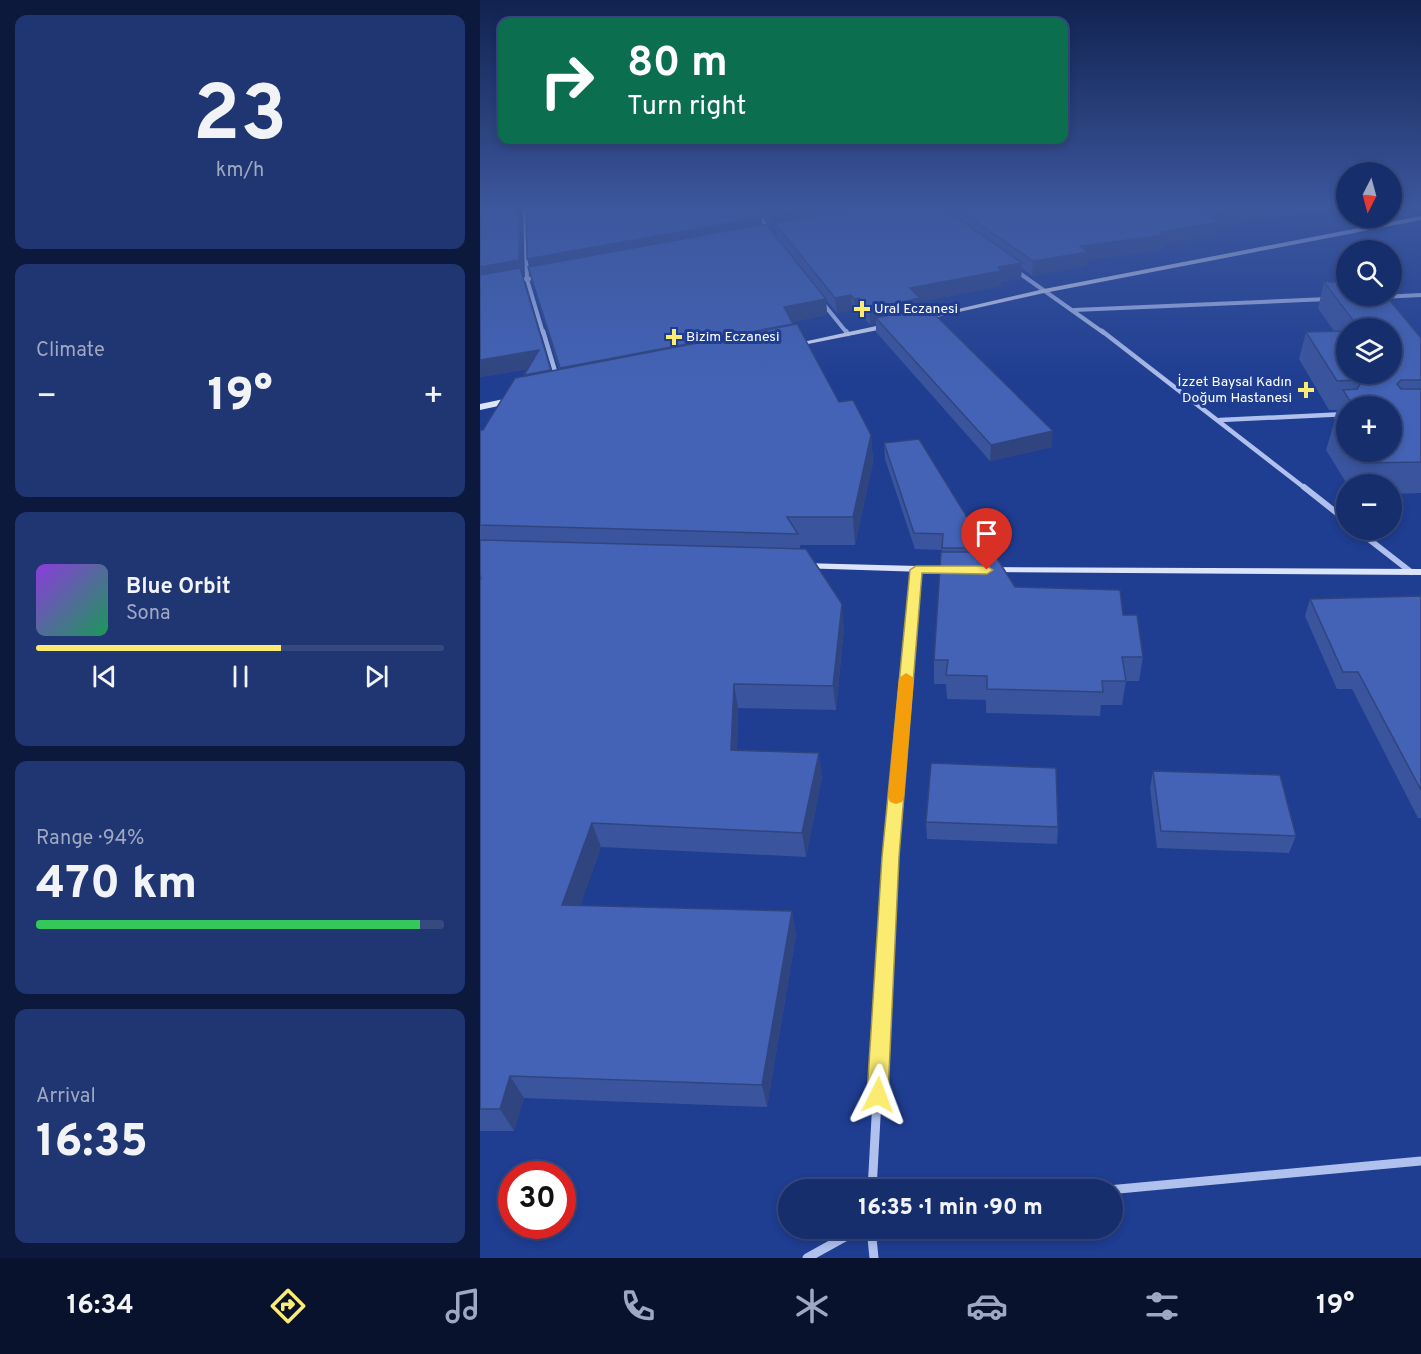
<!DOCTYPE html>
<meta charset="utf-8">
<style>
:root{--surface:#172e6d;--page:#203672;--text:#f1f3f6;--muted:#9ea8c2;--line:#364a80;--accent:#fbeb70}
body{margin:0;font-family:Overpass,sans-serif;background:var(--page);color:var(--text);height:100vh;display:flex;flex-direction:column;font-size:22px;white-space:nowrap}
*{box-sizing:border-box;margin:0}
p{font-size:20px;color:var(--muted)}
.icon{flex:none;width:33px;height:33px;fill:none;stroke:currentColor;stroke-width:2;stroke-linecap:round;stroke-linejoin:round}
.map{position:relative;flex:1;overflow:hidden}
.drawer{display:flex;flex-direction:column;gap:15px;padding:15px;background:#0d193c;width:480px}
.drawer>*{flex:none}
.banner{position:absolute;left:18px;top:18px;width:570px;height:126px;border-radius:12px;box-shadow:0 3px 9px #0003,0 0 0 2px var(--line);background:#0b6e4f;color:#fff;overflow:hidden}
.needle{width:39px;rotate:186deg}
.buttons{position:absolute;left:856px;top:162px;display:grid;gap:12px}
.buttons a{display:grid;place-items:center;width:66px;height:66px;border-radius:50%;background:var(--surface);box-shadow:0 3px 9px #0003,0 0 0 2px var(--line);font-size:30px}
.speed{position:absolute;left:18px;top:1161px;display:flex;gap:12px;font-size:30px;font-weight:700;text-align:center}
.speed>*{display:grid;place-content:center;width:78px;height:78px;border-radius:50%;background:var(--surface);box-shadow:0 3px 9px #0003,0 0 0 2px var(--line);line-height:1}
.speed .limit{border:9px solid #d22;background:#fff;color:#111}
.pin{position:absolute;display:grid;place-items:center;width:51px;height:51px;color:#fff;margin:-62px -26px;border-radius:50% 50% 50% 0;rotate:-45deg;box-shadow:0 0 6px #0007}
.pin .icon{rotate:45deg}
.me{position:absolute;width:66px;margin:-33px;rotate:3deg;stroke-linejoin:round;filter:drop-shadow(0 0 4px #0008)}
.turn{display:flex;align-items:center;gap:21px;height:126px;padding:0 30px;font-size:27px}
.turn .icon{width:78px;height:78px;stroke-width:2.5}
.turn b{display:block;font-size:42px;line-height:51px}
.big{font-size:45px;font-weight:800;line-height:1.1}
.drawer .card{flex:1;display:flex;flex-direction:column;justify-content:center;gap:9px;min-width:0;padding:0 21px;border-radius:12px;background:var(--page)}
.drawer .dial{align-items:center;gap:0}
.dial b{font-size:78px;line-height:1}
.song{display:flex;align-items:center;gap:18px}
.cover{width:72px;height:72px;border-radius:9px;background:linear-gradient(135deg,hsl(270 70% 55%),hsl(150 70% 35%))}
.played{height:6px;border-radius:3px;background:linear-gradient(90deg,var(--accent) 60%,var(--line) 60%)}
.keys{display:flex;justify-content:space-around;direction:ltr}
.heat{display:flex;justify-content:space-between;align-items:center;font-size:33px;direction:ltr}
.charge{height:9px;border-radius:4px;background:linear-gradient(90deg,#34c759 94%,var(--line) 0)}
.trip{position:absolute;left:298px;top:1179px;width:345px;height:60px;border-radius:30px;background:var(--surface);box-shadow:0 3px 9px #0003,0 0 0 2px var(--line);font-weight:800;line-height:60px;text-align:center}
.tabs{display:flex;height:96px;justify-content:space-around;align-items:center;background:#09122c;color:var(--muted)}
.tabs .icon{width:42px;height:42px}
.tabs .on{color:var(--accent)}
.tabs b{font-size:27px;color:var(--text)}
main{display:flex;flex:1;min-height:0}
.map>svg:first-child{display:block}
.lines{fill:none;stroke-linecap:round;stroke-linejoin:round}
.minor-far4{stroke:#b0c1ed;stroke-width:4}
.minor-far3{stroke:#b0c1ed;stroke-width:4.5}
.minor-far2{stroke:#b0c1ed;stroke-width:6}
.minor-far1{stroke:#b0c1ed;stroke-width:8}
.minor{stroke:#b0c1ed;stroke-width:9}
.secondary{fill:#dce4fa;fill-rule:evenodd}
.wall{fill:#3a559d;fill-rule:evenodd}
.shaded-wall{fill:#30457f}
.building{fill:#4463b6;stroke:#30457f;stroke-width:1.5}
.route{fill:#fbeb70;stroke:#a39949;stroke-width:1.5}
.slow{fill:#f59e0b}
.poi-dot{fill:#fbeb70;stroke:#1f3d91;stroke-width:2}
.labels{text-anchor:middle;dominant-baseline:central;stroke-width:6;stroke-linejoin:round;paint-order:stroke}
.far-poi-label{font-size:14px;fill:#fff;stroke:#1f3d91;text-anchor:start}
</style>
<main>
<section class="drawer">
<div class="card dial"><b>23</b><p>km/h</p></div>
<div class="card"><p>Climate</p>
<div class="heat"><a>−</a><b class="big">19°</b><a>+</a></div>
</div>
<div class="card">
<div class="song"><i class="cover"></i><div><b>Blue Orbit</b><p>Sona</p></div></div>
<div class="played"></div>
<div class="keys"><svg class="icon" aria-label="previous" viewBox="0 0 24 24"><path d="M18 5L8 12l10 7zM5 5v14"/></svg><svg class="icon" aria-label="pause" viewBox="0 0 24 24"><path d="M8 5v14M16 5v14"/></svg><svg class="icon" aria-label="next" viewBox="0 0 24 24"><path d="M6 5l10 7-10 7zM19 5v14"/></svg></div>
</div>
<div class="card"><p>Range · 94%</p><b class="big">470 km</b><div class="charge"></div></div>
<div class="card"><p>Arrival</p><b class="big">16:35</b></div>
</section>
<div class="map">
<svg width="941" height="1258" viewBox="0 0 941 1258">
<rect width="100%" height="100%" fill="#1f3d91"/>
<g class="lines">
<g class="minor-far4">
<path d="M 45,209 L 47,279 L 63,333"/>
<path d="M 276,209 L 289,232"/>
<path d="M 535,270 L 624,333"/>
<path d="M 36,281 L 58,277"/>
<path d="M 900,297 L 941,295"/>
<path d="M 342,302 L 367,333"/>
<path d="M 594,310 L 848,299"/>
</g>
<g class="minor-far3">
<path d="M 63,331 L 77,378"/>
<path d="M 366,331 L 368,334"/>
<path d="M 622,331 L 826,489"/>
<path d="M 740,420 L 867,414"/>
</g>
<g class="minor-far2">
<path d="M 824,487 L 867,521"/>
<path d="M 877,530 L 931,572"/>
<path d="M 426,687 L 436,570"/>
</g>
<path class="minor-far1" d="M 406,939 L 426,686"/>
<g class="minor">
<path d="M 392,1190 L 406,937"/>
<path d="M 628,1190 L 941,1161"/>
<path d="M 391,1228 L 394,1258"/>
<path d="M 327,1258 L 381,1228"/>
</g>
<g class="secondary">
<path d="M 941,216 L 941,220 L 564,293 L 439,321 L 435,319 L 564,289 Z"/>
<path d="M 410,323 L 414,325 L 413,327 L 313,347 L 309,345 Z"/>
<path d="M 34,397 L 38,400 L 37,402 L 0,410 L 0,404 Z"/>
<path d="M 322,563 L 476,567 L 482,570 L 476,573 L 318,568 L 316,566 Z"/>
<path d="M 508,567 L 941,569 L 941,575 L 504,572 L 502,570 Z"/>
</g>
</g>
<g class="wall">
<path d="M 0,209 L 41,209 L 43,275 L 42,275 L 71,371 L 79,370 L 48,267 L 282,217 L 282,225 L 328,276 L 297,237 L 296,229 L 292,230 L 281,209 L 847,209 L 738,226 L 736,236 L 684,245 L 683,250 L 607,260 L 607,266 L 552,276 L 542,268 L 541,278 L 521,282 L 521,286 L 440,302 L 440,309 L 572,447 L 510,461 L 396,332 L 396,324 L 390,325 L 380,313 L 375,314 L 372,310 L 357,313 L 346,300 L 347,315 L 312,322 L 359,402 L 391,435 L 393,462 L 375,545 L 320,545 L 320,549 L 364,627 L 356,710 L 258,708 L 257,750 L 342,777 L 326,857 L 121,847 L 100,906 L 312,911 L 316,935 L 287,1107 L 44,1098 L 34,1131 L 0,1131 L 0,579 L 1,579 L 0,574 L 0,430 L 3,430 L 44,377 L 48,369 L 0,377 Z"/>
<path d="M 844,282 L 941,338 L 941,493 L 912,494 L 912,484 L 867,484 L 846,450 L 855,420 L 854,419 L 857,410 L 849,410 L 819,359 L 826,332 L 854,331 L 838,308 ZM 867,328 L 912,328 L 867,374 ZM 867,406 L 912,406 L 912,452 L 867,452 Z"/>
<path d="M 404,443 L 506,548 L 506,552 L 535,587 L 643,615 L 663,657 L 659,681 L 646,681 L 642,705 L 621,705 L 620,716 L 506,713 L 506,700 L 467,699 L 466,684 L 454,684 L 454,660 L 462,550 L 435,549 L 405,459 Z"/>
<path d="M 941,596 L 941,818 L 938,818 L 872,689 L 857,689 L 825,616 L 830,599 Z"/>
<path d="M 673,771 L 816,836 L 809,853 L 677,848 L 670,788 Z"/>
<path d="M 446,822 L 578,827 L 577,844 L 447,839 Z"/>
</g>
<g class="shaded-wall">
<path d="M 38,209 L 41,209 L 43,275 L 0,283 L 0,267 Z"/>
<path d="M 330,209 L 409,209 L 295,223 L 296,229 L 292,230 L 290,216 Z"/>
<path d="M 765,209 L 847,209 L 738,226 L 736,236 L 684,245 L 683,250 L 607,260 L 607,266 L 552,276 L 553,261 L 600,246 L 680,232 L 726,215 Z"/>
<path d="M 282,217 L 283,231 L 51,273 L 47,259 Z"/>
<path d="M 542,263 L 541,278 L 521,282 L 521,286 L 440,302 L 440,314 L 396,318 L 396,324 L 390,325 L 389,309 L 430,288 L 518,267 Z"/>
<path d="M 371,295 L 372,310 L 357,313 L 355,298 Z"/>
<path d="M 379,298 L 380,313 L 375,314 L 374,299 Z"/>
<path d="M 346,299 L 347,315 L 306,323 L 304,307 Z"/>
<path d="M 313,324 L 84,385 L 80,368 Z"/>
<path d="M 59,350 L 64,366 L 0,377 L 0,360 Z"/>
<path d="M 573,431 L 572,447 L 510,461 L 511,445 Z"/>
<path d="M 391,435 L 393,462 L 375,545 L 373,517 Z"/>
<path d="M 362,604 L 364,627 L 356,710 L 353,686 Z"/>
<path d="M 254,684 L 258,708 L 256,774 L 251,750 Z"/>
<path d="M 339,753 L 342,777 L 326,857 L 322,833 Z"/>
<path d="M 112,823 L 121,847 L 92,929 L 82,905 Z"/>
<path d="M 312,911 L 316,935 L 287,1107 L 282,1085 Z"/>
<path d="M 30,1076 L 44,1098 L 34,1131 L 20,1109 Z"/>
</g>
<g class="building">
<path d="M 0,209 L 38,209 L 39,260 L 0,267 Z"/>
<path d="M 46,209 L 277,209 L 282,217 L 47,259 Z"/>
<path d="M 286,209 L 330,209 L 290,216 Z"/>
<path d="M 375,209 L 465,209 L 542,263 L 518,267 L 521,271 L 430,288 L 440,298 L 389,309 L 379,298 L 374,299 L 371,295 L 355,298 L 295,223 Z"/>
<path d="M 477,209 L 765,209 L 726,215 L 739,222 L 680,232 L 685,235 L 600,246 L 608,252 L 553,261 Z"/>
<path d="M 286,224 L 346,299 L 304,307 L 313,324 L 80,368 L 48,267 Z"/>
<path d="M 40,268 L 71,370 L 44,375 L 59,350 L 0,360 L 0,275 Z"/>
<path d="M 844,282 L 867,282 L 867,296 L 906,296 L 941,338 L 941,380 L 921,380 L 917,384 L 921,389 L 941,389 L 941,462 L 883,463 L 875,452 L 912,452 L 912,406 L 873,406 L 863,390 L 877,389 L 880,384 L 876,380 L 857,381 L 826,332 L 867,331 L 867,374 L 912,374 L 912,328 L 879,328 Z"/>
<path d="M 447,307 L 573,431 L 511,445 L 396,318 Z"/>
<path d="M 317,324 L 359,402 L 373,400 L 391,435 L 373,517 L 307,517 L 318,534 L 0,525 L 0,430 L 3,430 L 35,378 Z"/>
<path d="M 855,420 L 867,420 L 867,439 Z"/>
<path d="M 439,439 L 506,548 L 462,548 L 463,534 L 434,533 L 404,443 Z"/>
<path d="M 0,540 L 326,549 L 362,604 L 353,686 L 254,684 L 251,750 L 339,753 L 322,833 L 112,823 L 82,905 L 312,911 L 282,1085 L 30,1076 L 20,1109 L 0,1109 L 0,579 L 1,579 L 0,574 Z"/>
<path d="M 461,552 L 513,552 L 535,587 L 640,590 L 643,615 L 657,615 L 663,657 L 642,657 L 646,681 L 622,681 L 623,692 L 507,689 L 507,676 L 466,675 L 468,660 L 454,660 Z"/>
<path d="M 941,596 L 941,790 L 878,672 L 863,672 L 830,599 Z"/>
<path d="M 451,763 L 576,768 L 578,827 L 446,822 Z"/>
<path d="M 673,771 L 800,775 L 816,836 L 681,831 Z"/>
</g>
<linearGradient id="sky" x2="0" y2="1"><stop stop-color="#112250"/><stop offset="0.54" stop-color="#3c579d"/><stop offset="1" stop-color="#3c579d" stop-opacity="0"/></linearGradient>
<rect width="941" height="385" fill="url(#sky)"/>
<path class="route" d="M 436,566 L 507,566 L 513,570 L 507,574 L 442,573 L 419,857 L 408,1095 L 405,1102 L 398,1105 L 390,1102 L 387,1095 L 402,857 L 430,570 Z"/>
<path class="slow" d="M 426,673 L 434,678 L 424,797 L 422,802 L 416,804 L 410,802 L 408,797 L 419,678 Z"/>
<g class="poi-dot">
<path d="M379 300h6v6h6v6h-6v6h-6v-6h-6v-6h6z"/>
<path d="M191 328h6v6h6v6h-6v6h-6v-6h-6v-6h6z"/>
<path d="M823 381h6v6h6v6h-6v6h-6v-6h-6v-6h6z"/>
</g>
<g class="labels">
<g class="far-poi-label">
<text x="394" y="309">Ural Eczanesi</text>
<text x="206" y="337">Bizim Eczanesi</text>
<text x="812" y="382" text-anchor="end">İzzet Baysal Kadın<tspan x="812" dy="16">Doğum Hastanesi</tspan></text>
</g>
</g>
</svg>
<div class="buttons">
<a><svg class="needle" viewBox="-14 -14 28 28"><path d="M0-13l5 13h-10z" fill="#e53935"/><path d="M0 13l5-13h-10z" fill="#9ea8c2"/></svg></a>
<a><svg class="icon" aria-label="search" viewBox="0 0 24 24"><circle cx="10" cy="10" r="6"/><path d="M15 15l6 6"/></svg></a>
<a><svg class="icon" aria-label="layers" viewBox="0 0 24 24"><path d="M12 4l9 5-9 5-9-5zM3 14l9 5 9-5"/></svg></a>
<a>+</a>
<a>−</a>
</div>
<div class="speed"><div class="limit">30</div></div>
<div class="pin" style="left:507px;top:570px;background:#d93025"><svg class="icon" aria-label="arrive" viewBox="0 0 24 24"><path d="M6 21V4h12l-3 4 3 4H6"/></svg></div>
<svg class="me" style="left:398px;top:1095px" viewBox="-20 -20 40 40"><path d="M0-17L14 15 0 8-14 15z" fill="#fbeb70" stroke="#fff" stroke-width="4"/></svg>
<div class="trip">16:35 · 1 min · 90 m</div>
<div class="banner">
<div class="turn"><svg class="icon" aria-label="right" viewBox="0 0 24 24"><path d="M7 20v-9h11M14 6l5 5-5 5"/></svg><div><b>80 m</b>Turn right</div></div>
</div>
</div>
</main>
<nav class="tabs">
<b>16:34</b>
<svg class="icon on" aria-label="directions" viewBox="0 0 24 24"><path d="M12 3l9 9-9 9-9-9zM9 14v-3h6M13 9l2 2-2 2"/></svg>
<svg class="icon" aria-label="music" viewBox="0 0 24 24"><path d="M9 18V5l10-2v13"/><circle cx="6" cy="18" r="3"/><circle cx="16" cy="16" r="3"/></svg>
<svg class="icon" aria-label="phone" viewBox="0 0 24 24"><path d="M5 4h4l2 5-3 2q2 4 5 5l2-3 5 2v4C11 20 4 13 5 4z"/></svg>
<svg class="icon" aria-label="climate" viewBox="0 0 24 24"><path d="M12 3v18M4 7l16 10M4 17L20 7"/></svg>
<svg class="icon" aria-label="car" viewBox="0 0 24 24"><path d="M5 17H2v-5l4-1 3-4h7l3 4 3 1v5h-3M9 17h6M6 11h13"/><circle cx="7" cy="17" r="2"/><circle cx="17" cy="17" r="2"/></svg>
<svg class="icon" aria-label="filters" viewBox="0 0 24 24"><path d="M4 7h16M4 17h16"/><circle cx="9" cy="7" r="2"/><circle cx="15" cy="17" r="2"/></svg>
<b>19°</b>
</nav>
